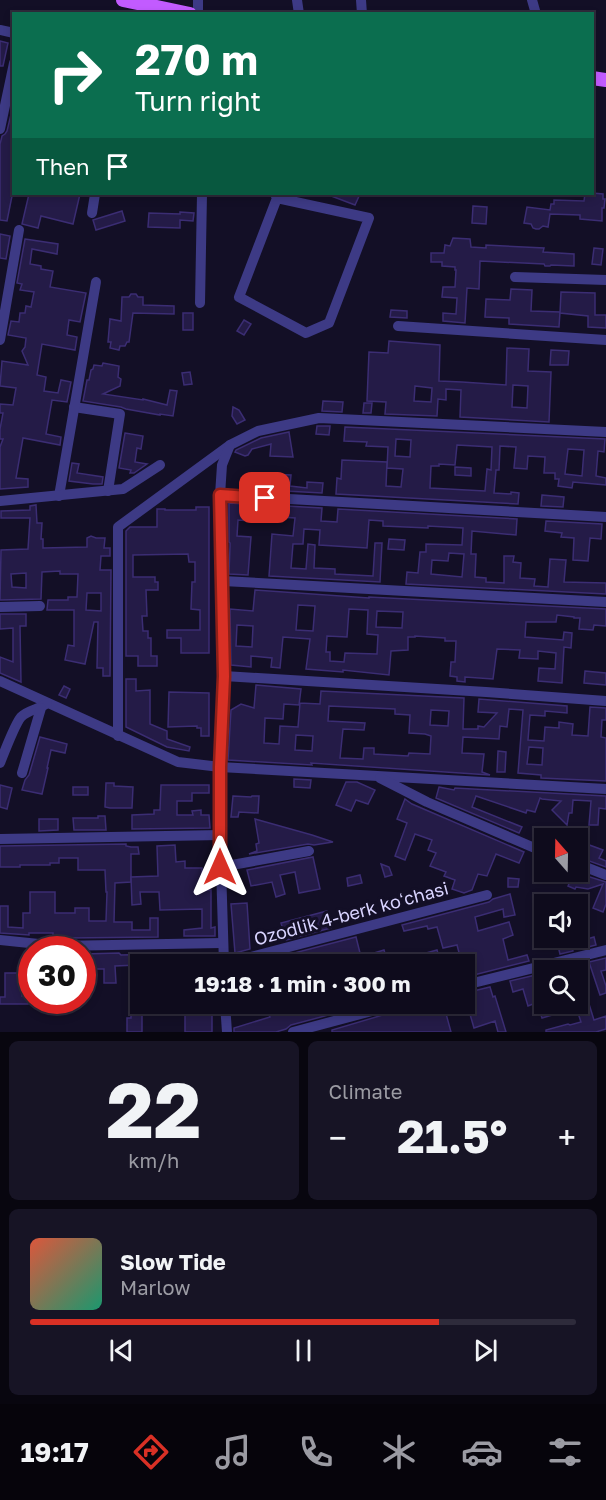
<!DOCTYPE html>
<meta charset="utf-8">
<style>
:root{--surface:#0e0b1c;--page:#171425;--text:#f1f3f6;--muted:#9b9ba3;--line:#2e2b3b;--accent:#d93025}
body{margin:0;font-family:"Golos Text",sans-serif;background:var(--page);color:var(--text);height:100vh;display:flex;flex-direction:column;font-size:22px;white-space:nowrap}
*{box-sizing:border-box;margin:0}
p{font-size:20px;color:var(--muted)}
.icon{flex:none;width:33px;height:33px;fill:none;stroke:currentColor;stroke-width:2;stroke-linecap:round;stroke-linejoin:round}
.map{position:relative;height:1032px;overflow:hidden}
.drawer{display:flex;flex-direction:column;gap:9px;padding:9px;background:#08060f;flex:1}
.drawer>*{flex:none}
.hud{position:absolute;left:12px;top:12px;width:582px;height:183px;border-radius:0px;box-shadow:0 3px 9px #0003,0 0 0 2px var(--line);background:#0b6e4f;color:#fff;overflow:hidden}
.needle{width:39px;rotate:340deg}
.controls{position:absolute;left:534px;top:828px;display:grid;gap:12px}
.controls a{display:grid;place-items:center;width:54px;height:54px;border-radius:0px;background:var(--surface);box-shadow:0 3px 9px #0003,0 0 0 2px var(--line);font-size:30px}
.speed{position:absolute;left:18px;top:936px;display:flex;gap:12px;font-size:30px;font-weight:700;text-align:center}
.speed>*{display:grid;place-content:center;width:78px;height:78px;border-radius:50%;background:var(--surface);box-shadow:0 3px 9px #0003,0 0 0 2px var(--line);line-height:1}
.speed .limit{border:9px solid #d22;background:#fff;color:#111}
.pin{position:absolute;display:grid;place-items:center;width:51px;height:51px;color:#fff;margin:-26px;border-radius:12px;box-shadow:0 3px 9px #0006}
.me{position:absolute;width:66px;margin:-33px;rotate:0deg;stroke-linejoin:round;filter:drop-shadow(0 0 4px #0008)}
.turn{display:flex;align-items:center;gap:21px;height:126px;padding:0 24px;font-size:27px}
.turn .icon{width:78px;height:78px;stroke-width:2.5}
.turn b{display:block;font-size:42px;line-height:51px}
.then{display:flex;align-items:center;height:57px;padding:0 24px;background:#0003;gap:12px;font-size:22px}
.big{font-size:45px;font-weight:700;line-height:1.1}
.drawer .widget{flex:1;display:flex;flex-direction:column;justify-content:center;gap:9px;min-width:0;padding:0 21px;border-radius:9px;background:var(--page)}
.drawer .dial{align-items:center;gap:0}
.dial b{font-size:78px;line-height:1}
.song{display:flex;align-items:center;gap:18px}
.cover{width:72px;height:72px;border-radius:9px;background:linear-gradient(135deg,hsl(10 70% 55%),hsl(160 70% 35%))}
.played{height:6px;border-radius:3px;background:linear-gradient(90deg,var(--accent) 75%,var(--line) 75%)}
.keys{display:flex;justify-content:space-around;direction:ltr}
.heat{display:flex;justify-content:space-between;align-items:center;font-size:33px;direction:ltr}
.drawer .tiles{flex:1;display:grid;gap:9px;grid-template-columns:1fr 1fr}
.widget:last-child{grid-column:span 2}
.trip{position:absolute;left:130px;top:954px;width:345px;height:60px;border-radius:0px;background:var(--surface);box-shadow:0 3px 9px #0003,0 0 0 2px var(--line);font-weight:700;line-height:60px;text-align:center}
.dock{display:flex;height:96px;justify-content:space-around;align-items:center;background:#06040b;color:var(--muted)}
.dock .icon{width:42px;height:42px}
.dock .active{color:var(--accent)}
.dock b{font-size:27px;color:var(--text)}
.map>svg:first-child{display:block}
.building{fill:#241b47;stroke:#3b2d73;stroke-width:1.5;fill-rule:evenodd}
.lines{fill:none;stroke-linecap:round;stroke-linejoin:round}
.minor{stroke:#3d3a85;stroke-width:10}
.major{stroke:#c25bff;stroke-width:14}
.route-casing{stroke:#8d1f18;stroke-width:15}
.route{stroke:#d93025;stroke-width:10}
.labels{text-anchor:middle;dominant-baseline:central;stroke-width:6;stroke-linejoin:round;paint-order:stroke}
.street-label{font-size:18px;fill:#d9d4ff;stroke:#130f26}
</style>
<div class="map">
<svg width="606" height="1032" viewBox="0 0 606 1032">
<rect width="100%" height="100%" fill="#130f26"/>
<g class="building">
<path d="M 0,41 L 8,43 L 3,66 L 0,66 Z"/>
<path d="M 14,102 L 14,196 L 12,196 L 7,221 L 0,220 L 0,144 L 2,136 L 5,134 L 7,131 Z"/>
<path d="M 592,193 L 603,194 L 603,199 L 605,199 L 604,208 L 602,208 L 602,221 L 580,219 L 580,215 L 550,214 L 548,227 L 543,226 L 539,229 L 536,229 L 533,228 L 531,224 L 524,223 L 527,207 L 550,210 L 551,204 L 554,204 L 554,200 L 584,201 L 585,194 Z"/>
<path d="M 29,194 L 80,194 L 73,224 L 41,216 L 38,228 L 22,224 Z"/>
<path d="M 326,194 L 360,194 L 355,205 Z"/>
<path d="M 473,206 L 487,207 L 486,224 L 472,223 Z"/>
<path d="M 122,211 L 125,221 L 96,230 L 93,220 Z"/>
<path d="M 180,212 L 194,213 L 193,221 L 180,220 L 180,228 L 148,227 L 149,213 L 180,214 Z"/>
<path d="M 0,234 L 10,236 L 6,259 L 0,258 Z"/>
<path d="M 453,238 L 470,239 L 471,247 L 486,248 L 486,245 L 544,248 L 543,252 L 574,254 L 574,266 L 551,265 L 550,266 L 545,266 L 544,264 L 480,261 L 479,289 L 467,288 L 465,323 L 443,321 L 443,313 L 456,314 L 457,298 L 442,297 L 443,287 L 455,287 L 456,270 L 455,270 L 455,267 L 442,266 L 442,262 L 431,262 L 431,253 L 444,253 L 445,245 L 450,246 Z"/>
<path d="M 25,239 L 58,244 L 57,254 L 32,249 L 30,264 L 41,266 L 41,269 L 53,271 L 50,287 L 86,293 L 80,322 L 69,320 L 67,335 L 77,337 L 75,350 L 42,344 L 37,375 L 46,377 L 44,391 L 58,393 L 61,380 L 71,382 L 67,402 L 52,400 L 46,434 L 61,437 L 60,445 L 23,438 L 16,478 L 28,479 L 28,487 L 0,489 L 0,447 L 3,439 L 0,439 L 0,429 L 3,413 L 0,413 L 0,404 L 13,405 L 16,388 L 0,386 L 2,361 L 28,365 L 22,351 L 25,347 L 26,338 L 8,335 L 11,321 L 19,322 L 20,313 L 25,313 L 26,306 L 31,307 L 34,292 L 20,290 L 22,284 L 17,283 Z"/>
<path d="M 594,248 L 603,249 L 601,265 L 592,264 Z"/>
<path d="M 511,289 L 532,290 L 531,311 L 560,312 L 559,327 L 509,324 L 509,318 L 485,317 L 486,299 L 510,300 Z"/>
<path d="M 561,292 L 595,293 L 595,315 L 606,315 L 606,328 L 588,327 L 588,316 L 560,313 Z"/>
<path d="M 131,294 L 136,294 L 138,297 L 143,297 L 143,305 L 174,306 L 174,314 L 133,313 L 129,342 L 127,342 L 125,346 L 120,346 L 119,350 L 110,348 L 111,342 L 108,342 L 110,319 L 121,321 L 122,297 L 129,297 Z"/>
<path d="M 391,310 L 407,311 L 407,318 L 390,317 Z"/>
<rect x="183" y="313" width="10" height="17"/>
<path d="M 244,320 L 251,324 L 244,335 L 237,331 Z"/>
<path d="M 389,341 L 440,345 L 439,381 L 462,382 L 506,385 L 507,348 L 529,349 L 528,371 L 551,372 L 549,422 L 460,417 L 461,390 L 446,389 L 446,400 L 438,399 L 437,416 L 385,414 L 386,402 L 367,401 L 369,352 L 388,353 ZM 513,385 L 528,386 L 527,408 L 512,407 ZM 415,386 L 432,388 L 431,402 L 414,401 Z"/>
<path d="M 551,350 L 569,351 L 568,365 L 550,365 Z"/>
<path d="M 103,363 L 119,366 L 118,377 L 121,379 L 120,386 L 103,394 L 143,400 L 143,399 L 167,405 L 170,390 L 177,391 L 173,416 L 160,414 L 160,415 L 126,409 L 121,407 L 83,401 L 87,380 L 89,380 L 91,370 L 93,369 L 94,365 L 102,366 Z"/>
<path d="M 190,372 L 192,384 L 184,385 L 182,373 Z"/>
<path d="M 323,401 L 343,402 L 342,412 L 322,411 Z"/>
<path d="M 364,403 L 372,403 L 371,413 L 363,413 Z"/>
<path d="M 233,407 L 239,410 L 245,420 L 237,424 L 232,416 Z"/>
<path d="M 317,426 L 330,426 L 329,435 L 316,434 Z"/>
<path d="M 345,427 L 605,439 L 604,452 L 598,451 L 596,476 L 606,478 L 606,485 L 573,482 L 572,488 L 558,486 L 559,479 L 555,479 L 555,473 L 544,473 L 545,457 L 528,456 L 527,469 L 514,468 L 516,447 L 500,446 L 499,470 L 496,470 L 494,493 L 511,494 L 511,492 L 519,493 L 518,504 L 336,494 L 337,478 L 341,479 L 342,460 L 387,462 L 386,486 L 401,487 L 403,469 L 387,468 L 388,447 L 366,446 L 367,442 L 344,441 ZM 396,439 L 411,440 L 410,457 L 395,456 ZM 457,445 L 492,447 L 491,470 L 487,469 L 485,491 L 430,488 L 431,466 L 439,466 L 439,464 L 455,465 ZM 568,449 L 584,450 L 582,476 L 565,474 Z"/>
<path d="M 289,432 L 293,457 L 270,456 L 271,444 L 252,449 L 248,455 L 245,456 L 235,452 L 236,450 L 261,438 Z"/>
<path d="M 125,433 L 143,436 L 141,449 L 137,448 L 135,462 L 147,464 L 134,473 L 130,473 L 131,470 L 119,468 Z"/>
<path d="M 72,463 L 79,464 L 77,473 L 103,477 L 102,484 L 93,484 L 69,481 Z"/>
<path d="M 455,467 L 471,468 L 471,476 L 455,475 Z"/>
<path d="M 269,474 L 291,475 L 290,486 L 307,488 L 307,482 L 323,483 L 322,493 L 267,490 Z"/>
<path d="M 542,495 L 564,497 L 563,507 L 541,506 Z"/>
<path d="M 229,503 L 322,508 L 321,521 L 337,522 L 338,509 L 517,519 L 516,535 L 472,531 L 471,554 L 476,554 L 475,577 L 486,578 L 486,582 L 504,583 L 504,556 L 514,556 L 513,562 L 521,563 L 520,578 L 535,579 L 534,586 L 548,587 L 550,559 L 566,560 L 564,582 L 606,583 L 606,594 L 406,584 L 407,572 L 418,573 L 420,552 L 426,552 L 426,544 L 462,545 L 463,528 L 428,526 L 428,528 L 383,526 L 383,521 L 369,520 L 367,548 L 319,545 L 320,530 L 304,529 L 303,544 L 293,544 L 291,568 L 306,569 L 308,544 L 315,545 L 314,568 L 335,569 L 335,574 L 373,576 L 375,543 L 382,543 L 380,582 L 269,576 L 272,534 L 293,536 L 295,518 L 267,516 L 267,512 L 251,511 L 251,521 L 238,520 L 237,536 L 251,537 L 248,575 L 229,574 L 230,546 L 230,543 L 229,542 ZM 449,553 L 464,554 L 462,577 L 431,574 L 432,560 L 448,561 Z"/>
<path d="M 36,505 L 37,523 L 42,523 L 41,539 L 43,539 L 43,548 L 87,547 L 87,538 L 91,536 L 96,538 L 105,538 L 104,548 L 110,548 L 110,556 L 101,556 L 100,570 L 111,570 L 110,676 L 103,676 L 103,668 L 97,668 L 98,622 L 94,622 L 85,664 L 65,660 L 68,645 L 74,646 L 74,610 L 47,610 L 48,600 L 68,600 L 68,597 L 77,597 L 78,574 L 60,574 L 60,571 L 42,572 L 41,599 L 0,600 L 1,550 L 28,549 L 30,518 L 1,518 L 1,511 L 30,510 L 30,506 ZM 26,573 L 26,588 L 12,587 L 11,574 ZM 87,593 L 101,593 L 101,611 L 86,610 Z"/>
<path d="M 196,507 L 209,507 L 209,653 L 181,653 L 181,638 L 167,638 L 167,630 L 200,630 L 200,610 L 191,609 L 192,582 L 195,582 L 195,562 L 189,562 L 188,554 L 133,555 L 133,577 L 155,577 L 155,582 L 158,582 L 158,590 L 146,590 L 147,616 L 142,616 L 143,631 L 148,631 L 148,638 L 151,638 L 151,656 L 157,656 L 157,666 L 138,666 L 138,656 L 126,656 L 126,531 L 130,527 L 157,527 L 157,509 L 165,509 L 165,510 L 196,510 Z"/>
<path d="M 546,521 L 602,524 L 601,539 L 590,538 L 588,561 L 573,560 L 574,538 L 561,537 L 562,533 L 545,531 Z"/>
<path d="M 389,539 L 405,540 L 404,550 L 388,549 Z"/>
<path d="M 255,590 L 369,598 L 369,597 L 606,609 L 606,626 L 594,625 L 593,630 L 579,629 L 580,618 L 574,618 L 574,617 L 557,615 L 556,622 L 526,622 L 525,637 L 563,640 L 564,632 L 572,633 L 571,648 L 564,647 L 562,683 L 538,681 L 539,668 L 555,669 L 556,653 L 538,651 L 538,659 L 519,658 L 520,650 L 497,649 L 493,679 L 465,677 L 465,682 L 457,681 L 457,677 L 450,676 L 451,662 L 455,662 L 456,641 L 445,641 L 445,638 L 415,636 L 415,637 L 408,637 L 408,650 L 391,651 L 389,675 L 343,670 L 343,672 L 306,669 L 310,639 L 283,637 L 280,668 L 271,667 L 272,658 L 251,656 L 251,667 L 231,665 L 230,609 L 253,611 ZM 298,605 L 315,606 L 313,631 L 296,630 ZM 349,609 L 368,610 L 367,634 L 378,635 L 377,654 L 345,653 L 344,662 L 330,661 L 330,652 L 326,652 L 327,636 L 347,637 ZM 377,611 L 403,612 L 402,628 L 376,627 ZM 237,625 L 253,626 L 252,647 L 236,646 Z"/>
<path d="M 0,614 L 26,614 L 26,626 L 20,626 L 21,682 L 0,673 L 0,657 L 13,662 L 13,628 L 0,629 Z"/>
<path d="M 585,671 L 606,673 L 606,685 L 584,683 Z"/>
<path d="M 126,679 L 136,679 L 136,691 L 150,690 L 150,724 L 167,731 L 167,739 L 190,747 L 189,751 L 167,747 L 126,727 Z"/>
<path d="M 256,685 L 301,689 L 299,705 L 284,704 L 283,719 L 265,718 L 264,743 L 279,744 L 280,726 L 298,727 L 300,703 L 320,704 L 321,691 L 464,698 L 463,729 L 478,729 L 478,726 L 484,727 L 497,713 L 478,712 L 479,699 L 567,706 L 567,713 L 545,711 L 545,716 L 530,715 L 528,740 L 544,741 L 545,727 L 559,728 L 559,722 L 573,724 L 572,735 L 588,736 L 590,707 L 606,708 L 606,720 L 602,720 L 601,737 L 606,738 L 606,781 L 541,778 L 541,775 L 518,773 L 523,710 L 509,709 L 507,727 L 500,726 L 499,739 L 463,737 L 462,753 L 484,754 L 482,772 L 490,775 L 311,763 L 312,765 L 228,760 L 231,710 L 241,704 L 254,708 ZM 329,706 L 395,709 L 395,714 L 410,715 L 409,733 L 425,734 L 431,736 L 430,754 L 409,753 L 408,756 L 374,754 L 374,748 L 364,748 L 363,759 L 340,758 L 343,729 L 364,730 L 365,723 L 328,721 ZM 431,710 L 449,711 L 448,726 L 430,725 ZM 296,735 L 313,736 L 312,751 L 295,750 ZM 529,747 L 543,748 L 542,765 L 527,764 Z"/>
<path d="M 64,686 L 70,689 L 66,698 L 59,695 Z"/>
<path d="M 169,692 L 209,693 L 209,736 L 201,736 L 201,728 L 197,728 L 197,726 L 168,727 Z"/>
<path d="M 40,737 L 67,744 L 65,753 L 51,750 L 47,768 L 48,768 L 42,794 L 22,790 L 25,780 L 29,775 Z"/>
<path d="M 498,751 L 506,752 L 505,772 L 497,772 Z"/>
<path d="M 294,779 L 311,780 L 310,788 L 294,787 Z"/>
<path d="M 346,782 L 357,782 L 375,790 L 368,804 L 356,800 L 351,811 L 336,805 Z"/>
<path d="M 106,783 L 114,783 L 114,786 L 133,787 L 132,808 L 110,808 L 105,807 Z"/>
<path d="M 0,785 L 12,788 L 7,809 L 0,807 Z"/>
<path d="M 161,785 L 209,785 L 209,793 L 192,793 L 192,801 L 177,801 L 177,815 L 193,815 L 192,811 L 201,810 L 201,815 L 209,815 L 210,828 L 132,829 L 132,815 L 154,814 L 154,810 L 160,810 Z"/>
<rect x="73" y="787" width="15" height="8"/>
<path d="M 439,787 L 454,790 L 455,788 L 606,796 L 606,809 L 599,808 L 598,825 L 589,825 L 591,801 L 573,800 L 572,813 L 569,813 L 567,825 L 552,810 L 561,801 L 542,799 L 540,798 L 535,812 L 527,810 L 526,813 L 476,796 L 472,807 L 522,827 L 519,833 L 436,798 Z"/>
<path d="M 233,796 L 251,797 L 252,796 L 259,796 L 258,813 L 239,812 L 238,817 L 231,817 Z"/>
<path d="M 405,799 L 412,804 L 524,852 L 519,863 L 496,854 L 487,876 L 478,874 L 472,890 L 464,893 L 452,889 L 455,880 L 444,876 L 446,872 L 430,866 L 436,853 L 428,850 L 432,840 L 415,834 L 405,860 L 395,856 L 407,823 L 397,819 Z"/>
<path d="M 98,816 L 105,816 L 106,830 L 74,830 L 73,818 L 98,818 Z"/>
<path d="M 39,819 L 58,819 L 58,830 L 39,831 Z"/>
<path d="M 255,819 L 312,835 L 333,842 L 314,845 L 308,844 L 249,854 L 257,851 L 256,844 L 259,843 Z"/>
<path d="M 578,836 L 586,839 L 584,843 L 603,850 L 599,858 L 606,861 L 606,867 L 578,857 Z"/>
<path d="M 126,844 L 126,846 L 131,847 L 138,847 L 139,854 L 131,854 L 131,882 L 115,883 L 114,922 L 132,922 L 132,930 L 150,930 L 150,918 L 158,918 L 158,937 L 67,938 L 53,938 L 53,933 L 29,933 L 29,935 L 0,933 L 0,906 L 8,906 L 8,927 L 23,928 L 23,913 L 30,913 L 30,892 L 55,892 L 55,913 L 75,913 L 75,908 L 89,908 L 89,921 L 106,921 L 107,892 L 106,892 L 105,870 L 78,870 L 78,858 L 59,858 L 59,863 L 50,863 L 50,865 L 20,865 L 20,867 L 0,867 L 0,846 Z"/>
<path d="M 175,845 L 176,862 L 185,861 L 185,868 L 202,868 L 202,890 L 211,890 L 211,928 L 215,927 L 215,936 L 184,936 L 184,930 L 202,928 L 202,909 L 160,910 L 159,892 L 140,892 L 141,904 L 132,905 L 131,877 L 158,876 L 157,846 Z"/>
<path d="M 313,857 L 320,889 L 299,893 L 295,872 L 280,875 L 285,894 L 276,897 L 272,882 L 251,886 L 247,870 Z"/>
<path d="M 381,864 L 389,867 L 392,875 L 385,877 Z"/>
<path d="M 574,872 L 606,882 L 606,904 L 603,912 L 593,908 L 603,884 L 588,889 L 576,887 L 575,889 L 568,886 Z"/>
<path d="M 360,875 L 362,883 L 348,886 L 347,878 Z"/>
<path d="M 508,878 L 519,879 L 518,887 L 508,887 Z"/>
<path d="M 510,894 L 515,915 L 504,917 L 503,909 L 475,917 L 478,931 L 509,922 L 513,935 L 503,939 L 508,960 L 527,955 L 529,961 L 466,977 L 465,964 L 462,964 L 457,945 L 443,948 L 437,927 L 428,929 L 427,926 L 404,931 L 402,925 L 489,902 L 493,899 Z"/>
<path d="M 542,900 L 544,914 L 544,935 L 541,935 L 540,930 L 535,931 L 533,924 L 538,923 L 534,901 Z"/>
<path d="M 247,903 L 250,949 L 235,953 L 231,904 Z"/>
<path d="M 578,910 L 580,910 L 581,912 L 587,911 L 589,917 L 583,919 L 587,939 L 594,937 L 596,945 L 584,948 L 582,941 L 578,942 Z"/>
<path d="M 327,911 L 331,928 L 286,940 L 281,923 Z"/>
<path d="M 356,937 L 361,957 L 384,950 L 388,964 L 252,964 Z"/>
<path d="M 571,943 L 573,951 L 560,954 L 558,946 Z"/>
<path d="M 437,950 L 441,964 L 395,964 L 394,962 Z"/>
<path d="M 119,953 L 121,955 L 159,954 L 159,964 L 115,966 L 116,983 L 104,983 L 104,969 L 90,969 L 90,980 L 82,980 L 82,954 Z"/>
<rect x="185" y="953" width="23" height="11"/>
<path d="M 606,958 L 606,970 L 601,971 L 606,986 L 606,993 L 600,995 L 589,962 Z"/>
<path d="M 5,973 L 21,973 L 22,996 L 28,996 L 28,1004 L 0,1004 L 0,997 L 5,997 Z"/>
<path d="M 544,973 L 544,1004 L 553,1004 L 556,1014 L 542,1018 L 539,1009 L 535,1010 L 533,1004 L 528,1006 L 523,989 L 513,992 L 510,981 Z"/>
<path d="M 578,975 L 580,975 L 594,1020 L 606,1016 L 606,1029 L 596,1032 L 546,1032 L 546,1030 L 568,1024 L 570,1025 L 581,1022 L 575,1004 L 578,1004 Z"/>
<path d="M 490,987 L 493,997 L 495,996 L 506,1032 L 498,1032 L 495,1021 L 474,1028 L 467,1004 L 465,1004 L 465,993 Z"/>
<rect x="158" y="1004" width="9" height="10"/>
<rect x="185" y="1004" width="27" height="28"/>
<path d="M 266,1004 L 278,1004 L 281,1014 L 300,1009 L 299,1004 L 313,1004 L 315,1012 L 329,1008 L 328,1004 L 366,1004 L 366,1005 L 291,1025 L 286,1029 L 276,1032 L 234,1032 L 234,1028 L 270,1017 Z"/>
<path d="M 420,1004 L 460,1004 L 460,1006 L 445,1010 L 451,1032 L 332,1032 L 332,1030 Z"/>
<path d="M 131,1013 L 142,1013 L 142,1032 L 127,1032 L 127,1018 L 131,1018 Z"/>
</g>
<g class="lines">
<g class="minor">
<path d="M 198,0 L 198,14"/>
<path d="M 297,0 L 299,14"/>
<path d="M 361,0 L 362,14"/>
<path d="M 532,0 L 536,14"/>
<path d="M 0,30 L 14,33"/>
<path d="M 0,129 L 14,63"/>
<path d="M 275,194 L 277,198 L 239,297 L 306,333 L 329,323 L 369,218 L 277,198"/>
<path d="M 92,213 L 95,194"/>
<path d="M 515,277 L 606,280"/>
<path d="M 200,303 L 202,194"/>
<path d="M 398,326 L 606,340"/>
<path d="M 0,340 L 19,230"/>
<path d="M 74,407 L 120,414 L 108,491"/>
<path d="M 220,495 L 606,517"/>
<path d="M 59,496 L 96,282"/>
<path d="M 0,501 L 123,489 L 160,465"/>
<path d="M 223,581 L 606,602"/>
<path d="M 0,607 L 40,606"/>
<path d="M 224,676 L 486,692 L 606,701"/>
<path d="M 0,681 L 178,762 L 220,767 L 606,789"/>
<path d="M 118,736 L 118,527 L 230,445 L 258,431 L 319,418 L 606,432"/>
<path d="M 0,763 C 4,753 15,724 21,717 C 29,709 39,710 47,703"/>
<path d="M 22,773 L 41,708"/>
<path d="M 380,778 L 427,802 L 544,852"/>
<path d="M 0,839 L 221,835"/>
<path d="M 578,864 L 606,875"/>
<path d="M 221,867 L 309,851"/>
<path d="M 0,940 L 58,946 L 222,943"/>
<path d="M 224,964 L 221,867 L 220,767 L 224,676 L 220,495 L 222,465 L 230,445"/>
<path d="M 224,964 L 487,895"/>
<path d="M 465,985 L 606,950"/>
<path d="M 225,1004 L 227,1032"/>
<path d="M 293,1032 L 398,1004"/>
</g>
<g class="major">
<path d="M 123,0 L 190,14"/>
<path d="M 592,78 L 606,80"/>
</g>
</g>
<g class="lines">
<g class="route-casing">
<path id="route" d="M 220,867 L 220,767 L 224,676 L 220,495 L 265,498"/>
</g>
<use href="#route" class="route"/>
</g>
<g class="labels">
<g class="street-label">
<text transform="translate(351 913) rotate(-15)">Ozodlik 4-berk koʻchasi</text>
</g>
</g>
</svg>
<div class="controls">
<a><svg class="needle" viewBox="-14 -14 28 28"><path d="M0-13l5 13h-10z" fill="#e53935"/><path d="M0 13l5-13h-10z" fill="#9b9ba3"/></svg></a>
<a><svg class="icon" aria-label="sound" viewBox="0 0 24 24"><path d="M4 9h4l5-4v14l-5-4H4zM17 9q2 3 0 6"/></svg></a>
<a><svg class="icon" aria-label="search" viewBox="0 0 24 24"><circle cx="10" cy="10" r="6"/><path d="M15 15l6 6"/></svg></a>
</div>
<div class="speed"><div class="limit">30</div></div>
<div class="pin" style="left:265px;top:498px;background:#d93025"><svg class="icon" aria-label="arrive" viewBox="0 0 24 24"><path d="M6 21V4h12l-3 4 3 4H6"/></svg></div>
<svg class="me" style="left:220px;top:867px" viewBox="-20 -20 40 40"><path d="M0-17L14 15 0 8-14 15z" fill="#d93025" stroke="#fff" stroke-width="4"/></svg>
<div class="trip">19:18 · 1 min · 300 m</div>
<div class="hud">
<div class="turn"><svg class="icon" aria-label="right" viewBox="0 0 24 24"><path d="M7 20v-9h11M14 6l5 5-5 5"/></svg><div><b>270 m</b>Turn right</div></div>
<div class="then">Then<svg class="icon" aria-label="arrive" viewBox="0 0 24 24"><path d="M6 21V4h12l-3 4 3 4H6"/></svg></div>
</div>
</div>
<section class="drawer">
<div class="tiles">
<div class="widget dial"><b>22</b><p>km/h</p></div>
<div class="widget"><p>Climate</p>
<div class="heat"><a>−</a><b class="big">21.5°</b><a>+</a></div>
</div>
<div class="widget">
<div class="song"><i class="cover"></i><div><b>Slow Tide</b><p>Marlow</p></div></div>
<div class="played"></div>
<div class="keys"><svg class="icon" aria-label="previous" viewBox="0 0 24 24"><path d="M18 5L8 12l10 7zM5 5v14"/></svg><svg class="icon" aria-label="pause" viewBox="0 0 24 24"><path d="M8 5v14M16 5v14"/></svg><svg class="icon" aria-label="next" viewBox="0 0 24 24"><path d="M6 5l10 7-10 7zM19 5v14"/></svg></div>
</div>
</div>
</section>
<nav class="dock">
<b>19:17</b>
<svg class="icon active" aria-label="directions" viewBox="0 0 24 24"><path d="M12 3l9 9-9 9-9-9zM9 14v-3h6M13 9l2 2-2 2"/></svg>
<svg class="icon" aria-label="music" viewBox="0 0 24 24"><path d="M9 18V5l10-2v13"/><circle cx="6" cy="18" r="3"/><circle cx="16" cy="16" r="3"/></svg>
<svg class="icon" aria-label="phone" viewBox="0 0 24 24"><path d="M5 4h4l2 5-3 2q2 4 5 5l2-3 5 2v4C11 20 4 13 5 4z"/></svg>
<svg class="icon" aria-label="climate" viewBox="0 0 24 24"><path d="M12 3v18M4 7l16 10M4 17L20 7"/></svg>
<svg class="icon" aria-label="car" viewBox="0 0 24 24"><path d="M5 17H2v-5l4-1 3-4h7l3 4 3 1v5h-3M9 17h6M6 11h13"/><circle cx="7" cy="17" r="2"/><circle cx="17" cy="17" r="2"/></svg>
<svg class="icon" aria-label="filters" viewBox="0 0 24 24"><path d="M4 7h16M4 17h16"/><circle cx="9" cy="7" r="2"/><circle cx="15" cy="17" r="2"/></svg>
</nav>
